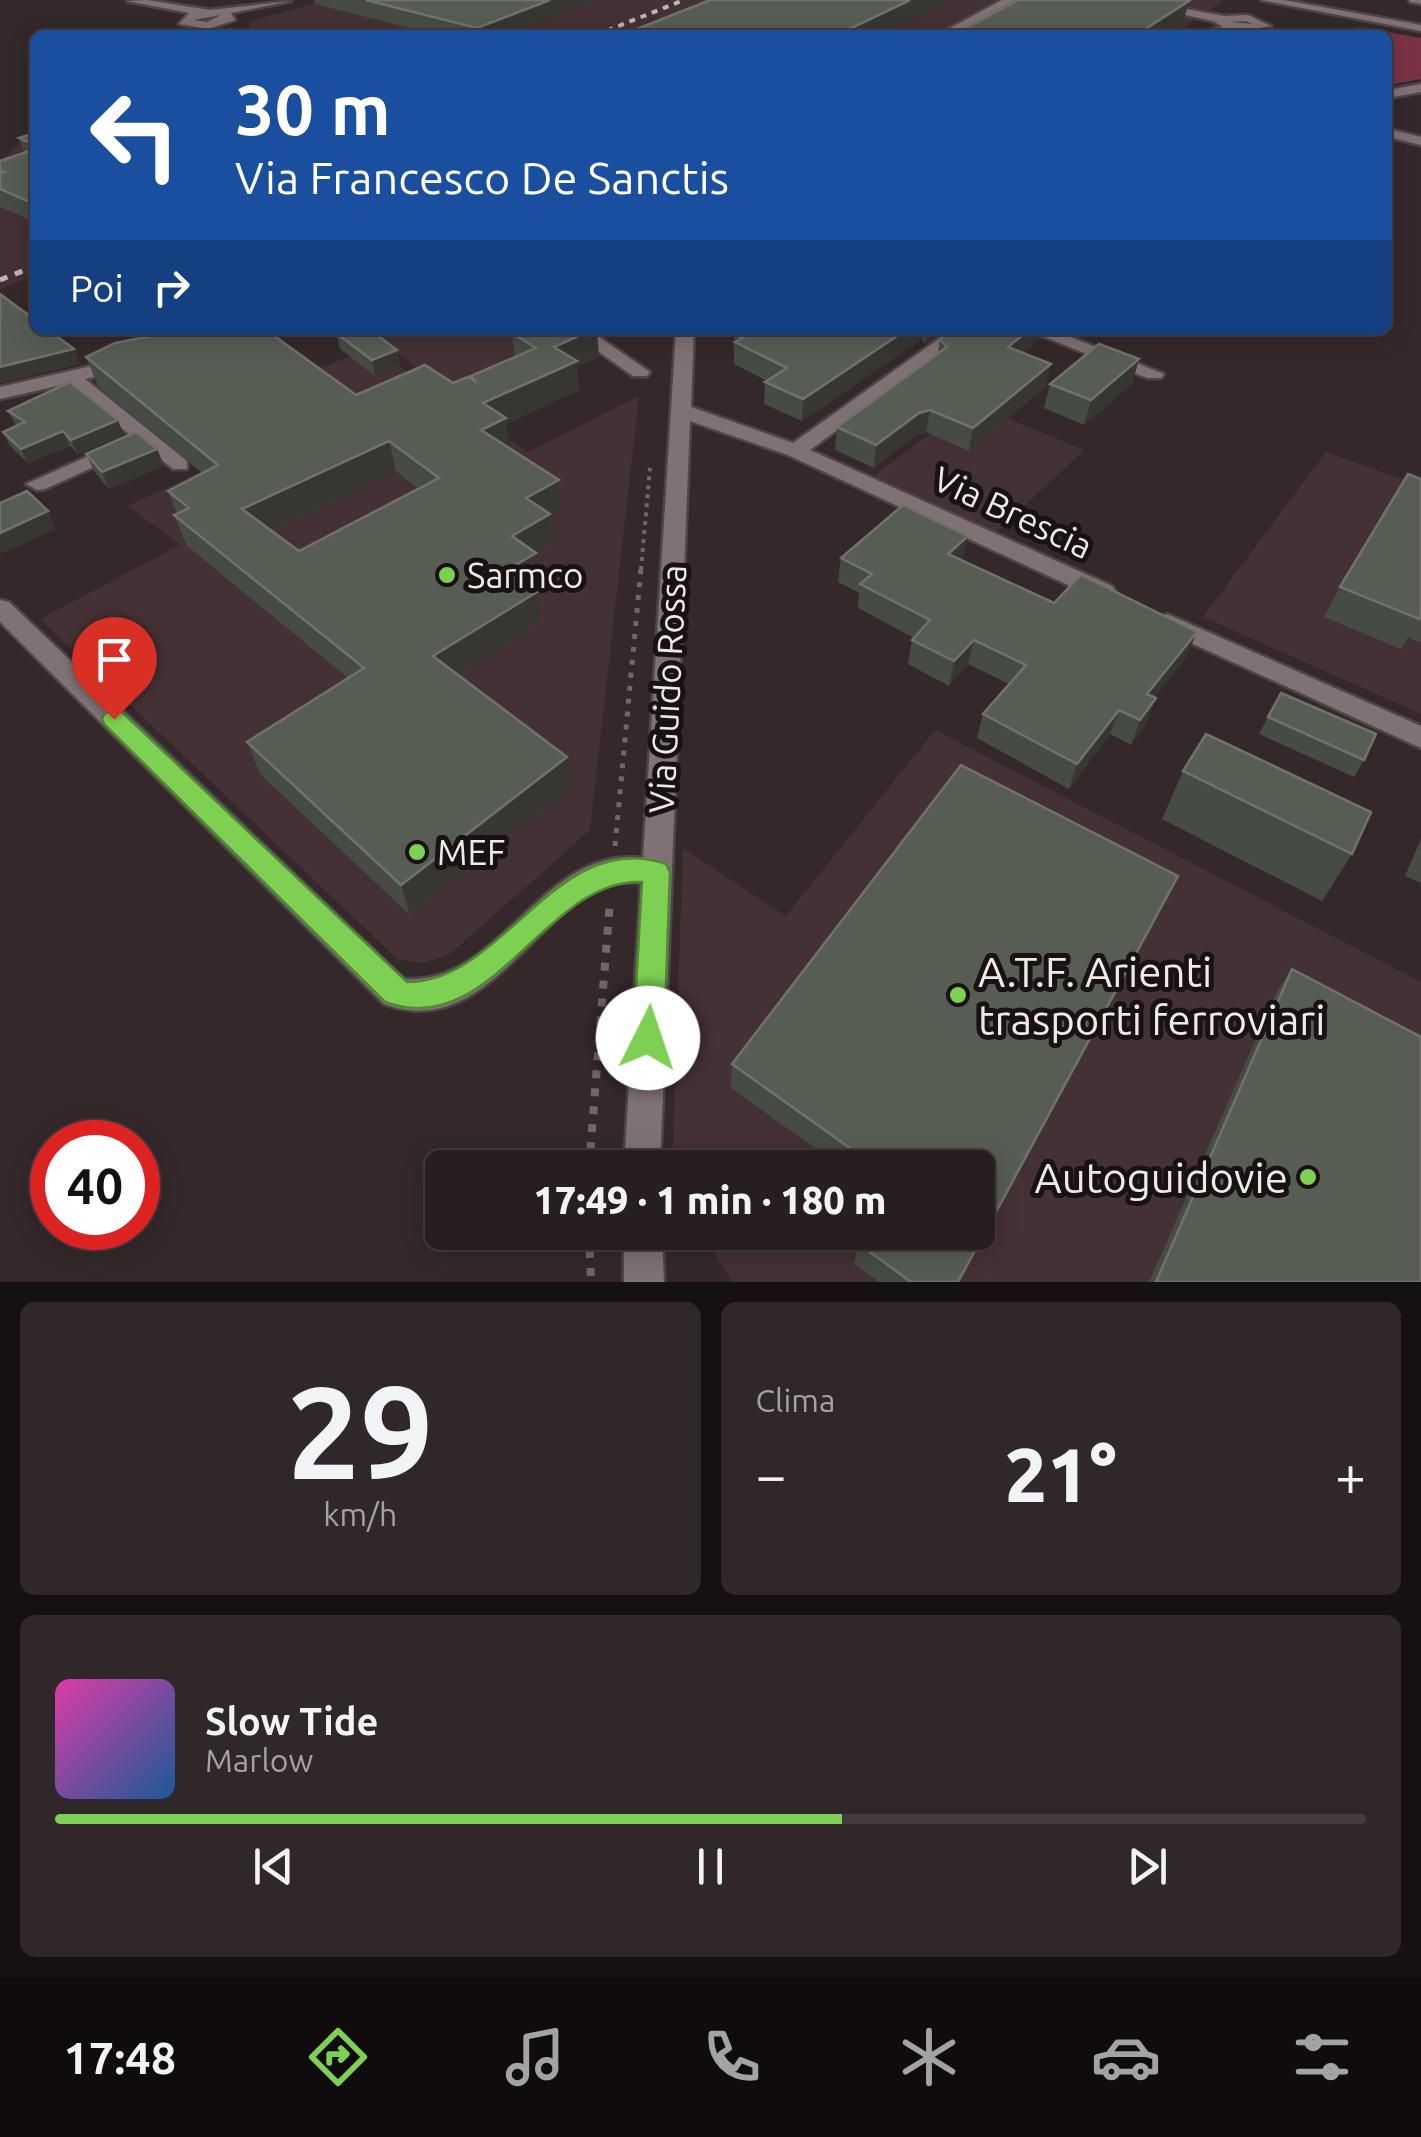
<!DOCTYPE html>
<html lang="it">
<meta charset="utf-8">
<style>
:root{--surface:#271e20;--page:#2f2729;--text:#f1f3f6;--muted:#a4a2a5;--line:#433c3e;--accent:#7ed053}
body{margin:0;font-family:Ubuntu,sans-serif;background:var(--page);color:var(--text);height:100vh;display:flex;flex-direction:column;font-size:38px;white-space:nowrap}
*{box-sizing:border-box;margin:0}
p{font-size:32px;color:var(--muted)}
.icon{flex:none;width:55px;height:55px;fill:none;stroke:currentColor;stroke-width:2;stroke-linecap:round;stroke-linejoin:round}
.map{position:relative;height:1282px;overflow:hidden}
.side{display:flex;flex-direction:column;gap:20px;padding:20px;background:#151012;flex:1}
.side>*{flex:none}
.guide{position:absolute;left:30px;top:30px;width:1362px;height:305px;border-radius:15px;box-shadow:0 5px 25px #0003,0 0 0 2px var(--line);background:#1a4fa0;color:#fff;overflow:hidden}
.speed{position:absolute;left:30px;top:1120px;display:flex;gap:20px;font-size:50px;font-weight:700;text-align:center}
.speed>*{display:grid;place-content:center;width:130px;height:130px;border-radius:50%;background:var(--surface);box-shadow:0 5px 25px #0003,0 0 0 2px var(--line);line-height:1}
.speed .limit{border:15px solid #d22;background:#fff;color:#111}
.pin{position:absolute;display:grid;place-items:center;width:85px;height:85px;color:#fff;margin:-102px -42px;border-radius:50% 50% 50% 0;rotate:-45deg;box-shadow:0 0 10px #0007}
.pin .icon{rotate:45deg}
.me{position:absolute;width:110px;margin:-55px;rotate:4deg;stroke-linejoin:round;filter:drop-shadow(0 0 8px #0008)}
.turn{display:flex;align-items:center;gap:35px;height:210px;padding:0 40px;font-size:45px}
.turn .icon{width:130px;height:130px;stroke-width:2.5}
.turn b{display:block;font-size:70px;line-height:85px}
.then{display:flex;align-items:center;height:95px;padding:0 40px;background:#0003;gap:20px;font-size:38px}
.big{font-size:75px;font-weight:800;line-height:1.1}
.side .widget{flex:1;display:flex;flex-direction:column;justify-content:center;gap:15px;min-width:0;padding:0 35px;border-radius:15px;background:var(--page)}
.side .dial{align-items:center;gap:0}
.dial b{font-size:130px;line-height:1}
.song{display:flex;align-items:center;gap:30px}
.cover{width:120px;height:120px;border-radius:15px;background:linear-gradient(135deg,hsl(320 70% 55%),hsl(210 70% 35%))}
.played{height:10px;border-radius:5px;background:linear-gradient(90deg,var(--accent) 60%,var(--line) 60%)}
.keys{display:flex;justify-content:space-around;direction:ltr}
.heat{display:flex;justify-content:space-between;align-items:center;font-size:55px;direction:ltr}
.side .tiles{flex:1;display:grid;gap:20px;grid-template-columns:1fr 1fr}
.widget:last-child{grid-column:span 2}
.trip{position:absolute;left:425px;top:1150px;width:570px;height:100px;border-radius:15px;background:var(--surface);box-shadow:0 5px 25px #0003,0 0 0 2px var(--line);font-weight:800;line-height:100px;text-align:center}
.menu{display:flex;height:160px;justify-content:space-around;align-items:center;background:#100c0d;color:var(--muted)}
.menu .icon{width:70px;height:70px}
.menu .current{color:var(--accent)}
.menu b{font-size:45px;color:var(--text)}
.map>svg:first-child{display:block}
.built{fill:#443135}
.green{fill:#7a3345}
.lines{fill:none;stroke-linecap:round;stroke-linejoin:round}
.minor-casing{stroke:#4e4546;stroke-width:5}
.path-far2{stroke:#716668;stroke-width:4;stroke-dasharray:4 5;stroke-linecap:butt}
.path-far1{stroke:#716668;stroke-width:5;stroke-dasharray:5 8;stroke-linecap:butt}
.path{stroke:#716668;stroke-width:8;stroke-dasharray:8 10;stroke-linecap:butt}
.minor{fill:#807174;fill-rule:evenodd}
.rail-far1{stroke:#bfb6b7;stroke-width:4;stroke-dasharray:6 6;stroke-linecap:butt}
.rail{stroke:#bfb6b7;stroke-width:5;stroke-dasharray:8 8;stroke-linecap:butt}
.wall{fill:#464c43;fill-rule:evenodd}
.shaded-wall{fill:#373631}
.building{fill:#585d54;stroke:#70726c;stroke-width:2.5;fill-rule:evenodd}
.route{fill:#7ed053;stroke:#528736;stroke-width:2.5}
.poi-dot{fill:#7ed053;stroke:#181213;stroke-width:4}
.labels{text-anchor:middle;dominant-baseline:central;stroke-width:10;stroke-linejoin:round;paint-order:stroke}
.street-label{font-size:35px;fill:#f0e8e9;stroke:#181213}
.poi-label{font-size:35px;fill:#f0e8e9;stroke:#181213;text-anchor:start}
.near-poi-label{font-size:42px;fill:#f0e8e9;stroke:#181213;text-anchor:start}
</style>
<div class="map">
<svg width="1421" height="1282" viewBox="0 0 1421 1282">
<rect width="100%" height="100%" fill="#34282a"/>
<g class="built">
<path d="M 326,0 L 1224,0 L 1173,35 L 276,35 L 250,28 L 249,22 Z"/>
<path d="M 35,127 L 35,275 L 0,289 L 0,162 Z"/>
<path d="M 365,330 L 558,330 L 566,335 L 435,391 L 528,452 L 639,396 L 590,830 L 450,954 L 424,963 L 397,959 L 40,619 L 180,545 L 128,506 L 203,471 L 157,430 L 375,347 L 414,377 L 421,370 Z"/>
<path d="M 971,403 L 1084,450 L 997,532 L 874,476 Z"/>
<path d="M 1326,452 L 1421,486 L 1421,714 L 1203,617 Z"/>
<path d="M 935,730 L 1421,982 L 1421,1282 L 733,1282 L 701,1233 L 978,1232 L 978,1168 L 672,1168 L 683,848 L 786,916 Z"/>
</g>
<path class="green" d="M 1359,27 L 1421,38 L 1421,79 L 1388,85 L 1388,35 L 1346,35 Z"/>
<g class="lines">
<g class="minor-casing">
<g id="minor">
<path d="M 147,0 L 210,10 L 291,1 L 231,13 L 235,20 L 208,29 L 179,24 L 189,13 L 127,1 ZM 221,15 L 207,22 L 193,20 Z"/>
<path d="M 1002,0 L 1015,0 L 952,35 L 937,35 Z"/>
<path d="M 1116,0 L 1138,0 L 1224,16 L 1248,15 L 1271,26 L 1217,34 L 1213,29 L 1223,27 L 1213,21 ZM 1246,21 L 1252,24 L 1231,22 Z"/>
<path d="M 1261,0 L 1284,0 L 1421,25 L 1421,31 Z"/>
<path d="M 1409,0 L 1421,0 L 1421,4 L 1410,2 Z"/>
<path d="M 1421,84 L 1421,92 L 1388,98 L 1388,90 Z"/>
<path d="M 1388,129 L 1421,137 L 1421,145 L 1388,137 Z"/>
<path d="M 568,330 L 589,330 L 650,372 L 647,376 L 633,376 Z"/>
<path d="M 676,330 L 694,330 L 691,407 L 793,443 L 951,330 L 972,330 L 810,450 L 1112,586 L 1116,592 L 1112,598 L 1096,598 L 788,455 L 690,421 L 660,1168 L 624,1168 L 641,883 C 546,870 499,1047 384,1004 L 0,622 L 0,600 L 9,602 L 404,979 C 502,986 541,845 643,858 Z"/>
<path d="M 1027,330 L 1053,330 L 1164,374 L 1161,378 L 1147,378 Z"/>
<path d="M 122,359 L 131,365 L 129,369 L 85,379 L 187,461 L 187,469 L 173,469 L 66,384 L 0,399 L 0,387 Z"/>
<path d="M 120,442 L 127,444 L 127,452 L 45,489 L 37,490 L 26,484 Z"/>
<path d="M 1167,614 L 1421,726 L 1421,748 L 1158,628 L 1155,622 Z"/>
<path d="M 624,1232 L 662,1232 L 664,1282 L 624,1282 Z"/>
</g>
</g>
<path class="path-far2" d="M 641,570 L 650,468"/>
<path class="path-far1" d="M 615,846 L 641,568"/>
<g class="path">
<path d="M 589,1168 L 610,901"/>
<path d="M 589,1232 L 591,1282"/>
</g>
<use href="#minor" class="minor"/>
<path class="rail-far1" d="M 596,35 L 684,0"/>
<path class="rail" d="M 0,280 L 35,266"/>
</g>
<g class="wall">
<path d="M 314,0 L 597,0 L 507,35 L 437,35 L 315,4 Z"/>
<path d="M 35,133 L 35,222 L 0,207 L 0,161 L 24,152 L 19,138 Z"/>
<path d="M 734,330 L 945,330 L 925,344 L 922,339 L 802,421 L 764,404 L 765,382 L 767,381 L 734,364 Z"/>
<path d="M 1092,330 L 1114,330 L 1107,335 Z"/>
<path d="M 336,333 L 397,350 L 400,366 L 375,376 L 340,349 Z"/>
<path d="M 512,333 L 599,357 L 577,366 L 579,390 L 506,424 L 509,448 L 562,511 L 550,517 L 554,545 L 537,555 L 541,584 L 533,589 L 541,623 L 459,675 L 567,757 L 571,788 L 410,915 L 260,774 L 247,742 L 348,678 L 187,546 L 174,515 L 177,514 L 168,491 L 202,473 L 98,386 L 86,357 L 356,395 L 472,380 L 471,376 L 515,357 ZM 396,471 L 419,489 L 299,551 L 272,531 Z"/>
<path d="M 940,339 L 1040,339 L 1023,353 L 1046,386 L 969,451 L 926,432 L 915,435 L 874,468 L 835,450 L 837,427 L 938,354 Z"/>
<path d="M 1139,359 L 1132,384 L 1084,425 L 1044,408 L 1050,384 Z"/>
<path d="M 8,411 L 124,435 L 78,454 L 70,446 L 28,463 L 10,446 L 3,432 L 16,426 Z"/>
<path d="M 157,449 L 164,466 L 109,489 L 94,471 L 86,454 Z"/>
<path d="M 1421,479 L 1421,643 L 1408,637 L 1401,649 L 1324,617 L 1340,587 Z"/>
<path d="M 968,536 L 962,561 L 1054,603 L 1187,656 L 1154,697 L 1147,722 L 1131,745 L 1110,734 L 1069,789 L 977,738 L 983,714 L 1009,684 L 968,664 L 949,686 L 908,664 L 912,640 L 914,638 L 858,608 L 859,593 L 838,582 L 841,558 Z"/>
<path d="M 1268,717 L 1364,760 L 1354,777 L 1259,734 Z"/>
<path d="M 1183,771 L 1352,854 L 1322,901 L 1162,819 Z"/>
<path d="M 1421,838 L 1421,883 L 1405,876 Z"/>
<path d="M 1178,876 L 1166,902 L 960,1282 L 879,1282 L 854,1264 L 859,1244 L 978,1168 L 843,1168 L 731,1088 L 732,1064 Z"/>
<path d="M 1292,969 L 1421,1282 L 1149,1282 L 1276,993 Z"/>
</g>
<g class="shaded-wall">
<path d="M 550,0 L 597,0 L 507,35 L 478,35 L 477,28 Z"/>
<path d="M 910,0 L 952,0 L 882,35 L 837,35 Z"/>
<path d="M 1182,0 L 1195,0 L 1189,2 L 1183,23 L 1165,35 L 1136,35 Z"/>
<path d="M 35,198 L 35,220 L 27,201 Z"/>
<path d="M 427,330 L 465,330 L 429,339 Z"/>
<path d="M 592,330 L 597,330 L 599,357 L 577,366 L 579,390 L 506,424 L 510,448 L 485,460 L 481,430 L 483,403 L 554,347 Z"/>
<path d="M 906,330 L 923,330 L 922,339 L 802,421 L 803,399 Z"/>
<path d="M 927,330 L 945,330 L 925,344 Z"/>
<path d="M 1029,330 L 1042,330 L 1040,339 L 1003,369 L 1008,347 Z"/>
<path d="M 74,349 L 81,364 L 0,383 L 0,367 Z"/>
<path d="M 397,350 L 400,366 L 375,376 L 372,360 Z"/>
<path d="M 1139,359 L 1132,384 L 1084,425 L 1091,400 Z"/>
<path d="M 1051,364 L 1046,386 L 969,451 L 973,428 Z"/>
<path d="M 930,410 L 926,432 L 915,435 L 874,468 L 876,445 L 919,413 Z"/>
<path d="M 118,420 L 124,435 L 78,454 L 71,440 Z"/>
<path d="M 63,431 L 70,446 L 28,463 L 21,449 Z"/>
<path d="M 389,441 L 396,471 L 253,540 L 242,509 Z"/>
<path d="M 157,449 L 164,466 L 109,489 L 102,472 Z"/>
<path d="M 559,480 L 562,511 L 550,517 L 554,545 L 537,555 L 541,584 L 512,601 L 507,570 L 512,536 L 526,498 Z"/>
<path d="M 48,511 L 56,529 L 2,554 L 0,551 L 0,533 Z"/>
<path d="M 968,536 L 963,560 L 943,578 L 948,554 Z"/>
<path d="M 537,592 L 541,623 L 440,687 L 433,656 Z"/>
<path d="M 1197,632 L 1187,656 L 1138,718 L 1147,694 Z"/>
<path d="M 974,640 L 968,664 L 949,686 L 954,661 Z"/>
<path d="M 1156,698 L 1147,722 L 1131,745 L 1140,720 Z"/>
<path d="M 1119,710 L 1110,734 L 1069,789 L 1077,764 Z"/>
<path d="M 567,757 L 571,788 L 410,915 L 401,885 Z"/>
<path d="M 1178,876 L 1166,902 L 960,1282 L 958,1282 Z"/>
</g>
<g class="building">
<path d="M 366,0 L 550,0 L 477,28 Z"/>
<path d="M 710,0 L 910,0 L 837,35 L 622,35 Z"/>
<path d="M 1018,0 L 1185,0 L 1189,1 L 1136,35 L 953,35 Z"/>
<path d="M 35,133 L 35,145 L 19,138 Z"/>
<path d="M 35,149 L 35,198 L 27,201 L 0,189 L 0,174 L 4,172 L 0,171 L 0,161 Z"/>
<path d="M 0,294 L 35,320 L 35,330 L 48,330 L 74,349 L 0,367 Z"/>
<path d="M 183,330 L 266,330 L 356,395 L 425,365 L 453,383 L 468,377 L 476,382 L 471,376 L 536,348 L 512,333 L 519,330 L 592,330 L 554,347 L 577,361 L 483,403 L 506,418 L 481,430 L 559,480 L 526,498 L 550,514 L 512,536 L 536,553 L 507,570 L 537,592 L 433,656 L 567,757 L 401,885 L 247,742 L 364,668 L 174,515 L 189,508 L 168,491 L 218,465 L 86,357 L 115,343 ZM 389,441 L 439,478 L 299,551 L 242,509 Z"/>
<path d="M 343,330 L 370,330 L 397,350 L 372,360 L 336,333 Z"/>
<path d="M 742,330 L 906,330 L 803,399 L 765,382 L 787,368 L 735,342 L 743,338 L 736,335 L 744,331 Z"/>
<path d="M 953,330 L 1029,330 L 1008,347 L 1051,364 L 973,428 L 930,410 L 919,413 L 876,445 L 837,427 L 947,347 L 940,339 Z"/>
<path d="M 1099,344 L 1139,359 L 1091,400 L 1050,384 Z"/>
<path d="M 70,382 L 118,420 L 71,440 L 63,431 L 21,449 L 3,432 L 25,422 L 8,411 Z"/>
<path d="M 136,432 L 157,449 L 102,472 L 86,454 Z"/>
<path d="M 1408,474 L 1421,479 L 1421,615 L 1419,619 L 1340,587 Z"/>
<path d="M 27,491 L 48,511 L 0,533 L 0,503 Z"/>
<path d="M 903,505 L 968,536 L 948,554 L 1054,603 L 1081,575 L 1197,632 L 1147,694 L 1156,698 L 1140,720 L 1119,710 L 1077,764 L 983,714 L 1026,665 L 974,640 L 954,661 L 912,640 L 930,620 L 860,584 L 872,574 L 841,558 Z"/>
<path d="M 1281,693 L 1376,734 L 1364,760 L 1268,717 Z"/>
<path d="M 1206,734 L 1371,812 L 1352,854 L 1183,771 Z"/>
<path d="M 961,765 L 1178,876 L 958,1282 L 911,1282 L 859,1244 L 866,1232 L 978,1232 L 978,1168 L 878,1168 L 732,1064 Z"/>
<path d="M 1292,969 L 1421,1037 L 1421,1282 L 1156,1282 Z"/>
</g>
<path class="route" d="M 114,710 L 123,713 L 407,982 C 504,983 557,826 666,864 L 670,872 L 664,1038 L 659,1048 L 648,1053 L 638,1048 L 633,1038 L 642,882 C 546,877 492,1042 385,1002 L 105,725 L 102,719 L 105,713 Z"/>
<g class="poi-dot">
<circle cx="447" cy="575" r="10"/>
<circle cx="417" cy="852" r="10"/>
<circle cx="958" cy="995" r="10"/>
<circle cx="1308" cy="1177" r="10"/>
</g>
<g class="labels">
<g class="street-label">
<text transform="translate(1013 512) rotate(25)">Via Brescia</text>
<text transform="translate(667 689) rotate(-87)">Via Guido Rossa</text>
</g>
<g class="poi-label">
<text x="467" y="575">Sarmco</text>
<text x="437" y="852">MEF</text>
</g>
<g class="near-poi-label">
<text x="978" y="971">A.T.F. Arienti<tspan x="978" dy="48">trasporti ferroviari</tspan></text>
<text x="1288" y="1177" text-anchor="end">Autoguidovie</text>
</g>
</g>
</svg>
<div class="speed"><div class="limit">40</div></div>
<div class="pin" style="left:114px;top:719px;background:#d93025"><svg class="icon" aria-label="arrive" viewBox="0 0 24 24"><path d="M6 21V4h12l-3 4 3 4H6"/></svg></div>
<svg class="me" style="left:648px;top:1038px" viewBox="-20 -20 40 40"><circle r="19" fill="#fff"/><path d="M0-13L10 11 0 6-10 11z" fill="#7ed053"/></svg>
<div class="trip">17:49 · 1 min · 180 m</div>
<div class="guide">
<div class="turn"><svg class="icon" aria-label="left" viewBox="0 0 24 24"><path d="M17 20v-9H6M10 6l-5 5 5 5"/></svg><div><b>30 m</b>Via Francesco De Sanctis</div></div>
<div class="then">Poi<svg class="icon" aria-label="right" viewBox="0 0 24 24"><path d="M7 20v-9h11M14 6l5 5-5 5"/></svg></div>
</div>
</div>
<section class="side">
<div class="tiles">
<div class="widget dial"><b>29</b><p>km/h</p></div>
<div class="widget"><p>Clima</p>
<div class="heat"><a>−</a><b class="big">21°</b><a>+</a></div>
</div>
<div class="widget">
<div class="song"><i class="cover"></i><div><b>Slow Tide</b><p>Marlow</p></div></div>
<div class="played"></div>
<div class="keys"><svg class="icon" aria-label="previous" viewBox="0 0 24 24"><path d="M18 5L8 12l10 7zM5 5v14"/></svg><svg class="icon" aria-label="pause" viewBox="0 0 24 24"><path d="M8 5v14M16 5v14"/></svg><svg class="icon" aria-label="next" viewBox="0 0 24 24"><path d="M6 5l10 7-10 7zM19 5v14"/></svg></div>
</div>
</div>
</section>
<nav class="menu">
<b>17:48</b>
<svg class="icon current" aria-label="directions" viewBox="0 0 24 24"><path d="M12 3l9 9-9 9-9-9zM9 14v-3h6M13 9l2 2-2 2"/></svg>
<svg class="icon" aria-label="music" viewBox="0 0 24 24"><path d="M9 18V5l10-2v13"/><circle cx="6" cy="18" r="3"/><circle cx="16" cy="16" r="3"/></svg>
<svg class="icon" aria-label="phone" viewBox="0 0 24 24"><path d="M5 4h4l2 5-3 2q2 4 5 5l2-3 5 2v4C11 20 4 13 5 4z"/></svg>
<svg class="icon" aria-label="climate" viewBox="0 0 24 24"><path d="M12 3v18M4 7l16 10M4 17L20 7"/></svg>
<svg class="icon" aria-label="car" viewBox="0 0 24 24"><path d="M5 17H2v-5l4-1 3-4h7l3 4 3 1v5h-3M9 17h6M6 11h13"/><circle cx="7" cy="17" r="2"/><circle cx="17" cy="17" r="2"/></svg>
<svg class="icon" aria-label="filters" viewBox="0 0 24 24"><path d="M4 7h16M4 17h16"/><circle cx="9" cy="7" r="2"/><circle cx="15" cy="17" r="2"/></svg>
</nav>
